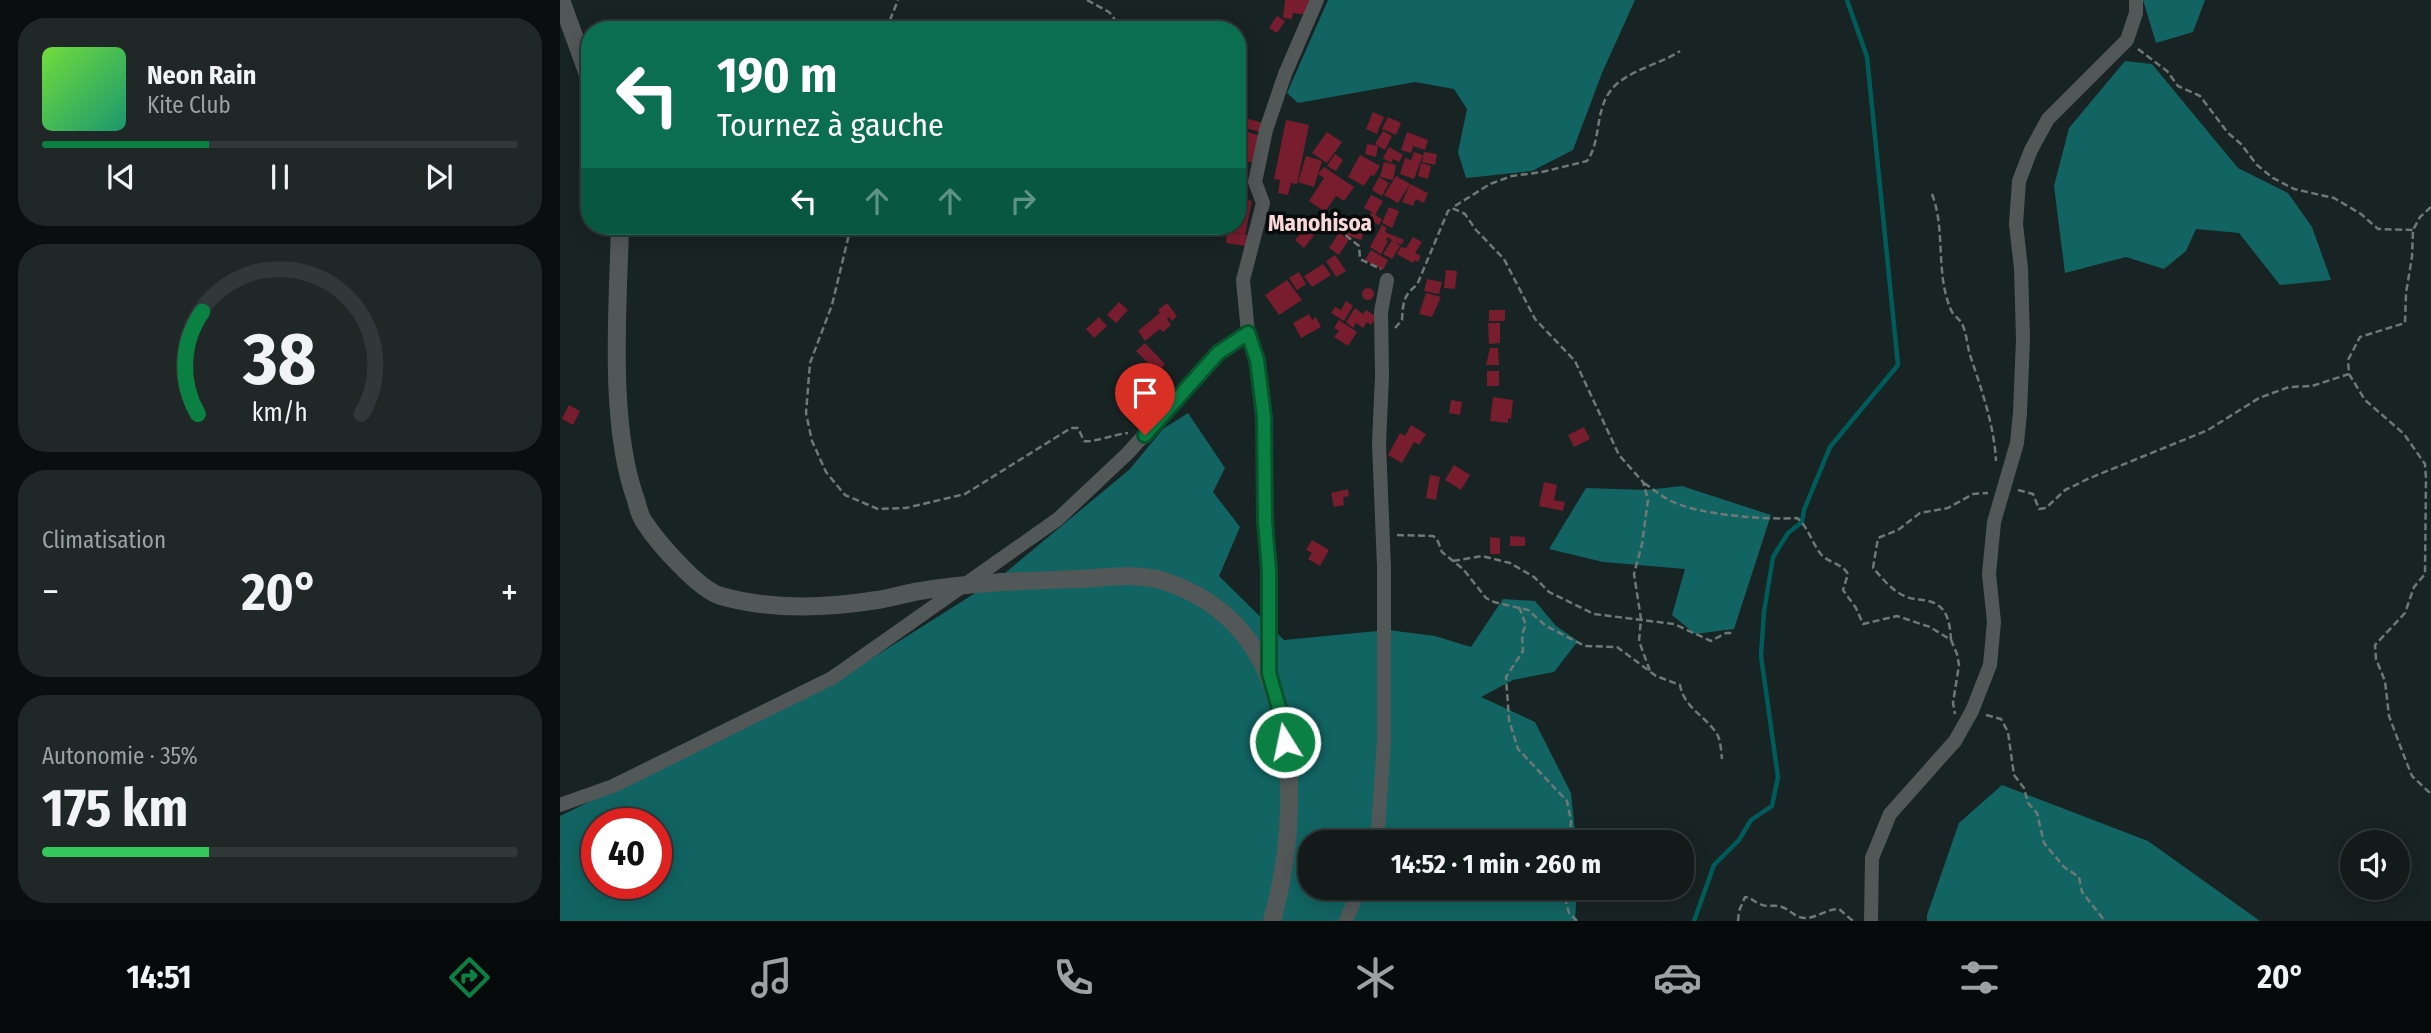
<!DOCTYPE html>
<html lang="fr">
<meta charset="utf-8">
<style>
:root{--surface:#121a1a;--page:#1f2727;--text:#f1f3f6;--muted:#9ca1a2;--line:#313839;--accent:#0b8043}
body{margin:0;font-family:"Fira Sans Condensed",sans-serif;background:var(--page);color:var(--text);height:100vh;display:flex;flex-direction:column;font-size:26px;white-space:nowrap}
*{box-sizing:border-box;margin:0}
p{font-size:23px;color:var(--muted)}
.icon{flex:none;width:38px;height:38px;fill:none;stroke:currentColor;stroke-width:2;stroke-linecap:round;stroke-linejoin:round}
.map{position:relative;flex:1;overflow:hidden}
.sheet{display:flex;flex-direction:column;gap:18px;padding:18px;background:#0a0e0e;width:560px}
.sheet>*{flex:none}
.guide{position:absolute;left:21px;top:21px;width:665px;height:214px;border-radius:28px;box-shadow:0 4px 18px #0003,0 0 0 2px var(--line);background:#0b6e4f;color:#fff;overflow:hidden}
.tools{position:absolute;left:1780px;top:830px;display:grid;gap:14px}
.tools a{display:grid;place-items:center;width:70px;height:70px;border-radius:50%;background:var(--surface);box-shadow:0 4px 18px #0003,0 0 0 2px var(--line);font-size:35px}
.speed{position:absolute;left:21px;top:808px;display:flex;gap:14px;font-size:35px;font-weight:700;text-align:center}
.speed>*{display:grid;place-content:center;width:91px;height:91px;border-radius:50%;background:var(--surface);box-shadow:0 4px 18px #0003,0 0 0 2px var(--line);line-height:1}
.speed .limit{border:10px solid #d22;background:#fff;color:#111}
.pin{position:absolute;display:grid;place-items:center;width:60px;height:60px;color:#fff;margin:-72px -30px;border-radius:50% 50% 50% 0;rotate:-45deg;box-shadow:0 0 7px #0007}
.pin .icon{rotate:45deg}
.me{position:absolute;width:77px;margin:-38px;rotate:350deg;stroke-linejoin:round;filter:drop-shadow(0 0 5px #0008)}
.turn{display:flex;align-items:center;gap:24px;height:147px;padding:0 21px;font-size:32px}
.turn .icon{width:91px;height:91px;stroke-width:2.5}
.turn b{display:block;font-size:49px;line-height:60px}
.lanes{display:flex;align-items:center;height:66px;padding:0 21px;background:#0003;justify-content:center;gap:35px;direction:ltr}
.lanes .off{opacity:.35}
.big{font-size:52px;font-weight:700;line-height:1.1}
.sheet .tile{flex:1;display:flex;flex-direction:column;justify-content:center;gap:10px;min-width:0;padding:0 24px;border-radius:28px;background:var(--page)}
.sheet .dial{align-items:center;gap:0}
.dial svg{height:182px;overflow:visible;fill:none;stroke:var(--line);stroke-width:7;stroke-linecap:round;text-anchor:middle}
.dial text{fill:var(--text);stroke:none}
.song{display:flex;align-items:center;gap:21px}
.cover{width:84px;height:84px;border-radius:10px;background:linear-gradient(135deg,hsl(100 70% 55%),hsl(160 70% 35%))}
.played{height:7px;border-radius:4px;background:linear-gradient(90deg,var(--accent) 35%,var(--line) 35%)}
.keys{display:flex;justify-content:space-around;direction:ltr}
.heat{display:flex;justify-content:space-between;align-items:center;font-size:38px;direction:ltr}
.charge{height:10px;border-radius:5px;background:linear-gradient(90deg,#34c759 35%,var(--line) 0)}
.trip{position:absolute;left:738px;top:830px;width:396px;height:70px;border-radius:28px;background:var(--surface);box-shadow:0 4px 18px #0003,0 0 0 2px var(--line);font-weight:700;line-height:70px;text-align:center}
.menu{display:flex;height:112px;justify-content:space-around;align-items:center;background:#070a0a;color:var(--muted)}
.menu .icon{width:49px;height:49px}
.menu .active{color:var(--accent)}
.menu b{font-size:32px;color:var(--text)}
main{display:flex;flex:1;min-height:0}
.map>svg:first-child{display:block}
.forest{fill:#116462;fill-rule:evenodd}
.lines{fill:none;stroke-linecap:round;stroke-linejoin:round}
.stream{stroke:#005c5a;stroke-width:4.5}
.building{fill:#771d2d}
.path{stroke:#6e7877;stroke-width:2.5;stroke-dasharray:7 3.5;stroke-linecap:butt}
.minor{stroke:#525858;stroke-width:14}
.tertiary{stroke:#525858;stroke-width:18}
.route-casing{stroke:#07532c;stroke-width:18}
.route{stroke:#0b8043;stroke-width:12}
.labels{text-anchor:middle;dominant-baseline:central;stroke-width:7;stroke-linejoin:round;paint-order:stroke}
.quarter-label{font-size:23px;font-weight:bold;fill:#fad7d8;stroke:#070b0b}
</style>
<main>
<section class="sheet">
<div class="tile">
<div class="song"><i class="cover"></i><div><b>Neon Rain</b><p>Kite Club</p></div></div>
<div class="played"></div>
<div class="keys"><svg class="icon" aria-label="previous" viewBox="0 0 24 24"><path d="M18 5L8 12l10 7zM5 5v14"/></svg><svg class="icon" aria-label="pause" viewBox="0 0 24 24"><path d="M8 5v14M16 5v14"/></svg><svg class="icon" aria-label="next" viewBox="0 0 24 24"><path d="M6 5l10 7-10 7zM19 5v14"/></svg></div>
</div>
<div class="tile dial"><svg viewBox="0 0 100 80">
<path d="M14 69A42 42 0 1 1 86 69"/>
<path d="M14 69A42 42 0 0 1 16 24" stroke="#0b8043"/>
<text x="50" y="56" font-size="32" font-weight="700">38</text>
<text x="50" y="72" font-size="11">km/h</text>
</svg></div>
<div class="tile"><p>Climatisation</p>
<div class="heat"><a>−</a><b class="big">20°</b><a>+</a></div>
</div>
<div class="tile"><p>Autonomie · 35%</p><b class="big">175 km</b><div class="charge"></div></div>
</section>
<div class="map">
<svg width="1871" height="921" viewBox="0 0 1871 921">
<rect width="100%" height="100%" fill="#182323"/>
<g class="forest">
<path d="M 768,0 L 1075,0 L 1042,73 L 1013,150 L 972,171 L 906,178 L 898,152 L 907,109 L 894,89 L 855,82 L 738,103 L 727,93 Z"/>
<path d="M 1583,0 L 1645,0 L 1633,32 L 1596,43 Z"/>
<path d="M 1565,61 L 1592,64 L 1678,168 L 1728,193 L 1752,227 L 1771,280 L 1720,285 L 1679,233 L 1636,229 L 1626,251 L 1604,269 L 1566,257 L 1505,273 L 1494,186 L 1509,128 Z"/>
<path d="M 628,413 L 665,468 L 653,492 L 680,527 L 659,576 L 724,640 L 828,630 L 875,636 L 911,647 L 943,599 L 975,601 L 996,626 L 1018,641 L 994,672 L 953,680 L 921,697 L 975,722 L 1011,793 L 1016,842 L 751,842 L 751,887 L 1017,887 L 1015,921 L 0,921 L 0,816 L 276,681 L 439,578 L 570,469 L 603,429 ZM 37,824 L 96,824 L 96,884 L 37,884 Z"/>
<path d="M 1122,486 L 1211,515 L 1174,629 L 1135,634 L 1112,615 L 1125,569 L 1043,562 L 989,549 L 1026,488 L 1086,490 Z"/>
<path d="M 1442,785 L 1588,841 L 1700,921 L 1367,921 L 1367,915 L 1399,823 Z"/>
</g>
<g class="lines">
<path class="stream" d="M 1134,921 L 1154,865 L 1179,840 L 1191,820 L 1212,806 L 1218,777 L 1201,656 L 1204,612 L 1213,557 L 1228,533 L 1242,522 L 1244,510 L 1270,447 L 1338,365 L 1307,57 L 1287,0"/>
</g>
<g class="building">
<path d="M 725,0 L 752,0 L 750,15 L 733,13 L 732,19 L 723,18 Z"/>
<path d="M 717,16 L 725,21 L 717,33 L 709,28 Z"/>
<path d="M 813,112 L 824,117 L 819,128 L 816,127 L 819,129 L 817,134 L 806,129 Z"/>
<path d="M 828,117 L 841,123 L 836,135 L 822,129 Z"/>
<path d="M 685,118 L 703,123 L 700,132 L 682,127 Z"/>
<path d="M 726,120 L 749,125 L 737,184 L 731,183 L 728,195 L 718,193 L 720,180 L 714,179 Z"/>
<path d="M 681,130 L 701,136 L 693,163 L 677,159 L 677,143 Z"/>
<path d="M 823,131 L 832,136 L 825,150 L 815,144 Z"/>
<path d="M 767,132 L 782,142 L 767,163 L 752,153 Z"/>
<path d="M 847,132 L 868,140 L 865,150 L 853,146 L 851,153 L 841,150 Z"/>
<path d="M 807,144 L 818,146 L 816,157 L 805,154 Z"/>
<path d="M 829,147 L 843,155 L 839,162 L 833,159 L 831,163 L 823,158 Z"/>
<path d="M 854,152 L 863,155 L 854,179 L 840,174 L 845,158 L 851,160 Z"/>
<path d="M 864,152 L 877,154 L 875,165 L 862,162 Z"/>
<path d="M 775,154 L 783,160 L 776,171 L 767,166 Z"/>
<path d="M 800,155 L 820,166 L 814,176 L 811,175 L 804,186 L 788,177 Z"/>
<path d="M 746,156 L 762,161 L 754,187 L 738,182 Z"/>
<path d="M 824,162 L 836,165 L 833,180 L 820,177 Z"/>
<path d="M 861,163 L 871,166 L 868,179 L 858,176 Z"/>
<path d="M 764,167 L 794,187 L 784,201 L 776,196 L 765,212 L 749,201 L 764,178 L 758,174 Z"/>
<path d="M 836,176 L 850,184 L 838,203 L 824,195 Z"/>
<path d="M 819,177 L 829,183 L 822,196 L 812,190 Z"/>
<path d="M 850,184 L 868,193 L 864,203 L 856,199 L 853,206 L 842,202 Z"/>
<path d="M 811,195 L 823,201 L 815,215 L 822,219 L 819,225 L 808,219 L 812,212 L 804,208 Z"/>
<path d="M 677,198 L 692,201 L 685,235 L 668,231 L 670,226 L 677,226 Z"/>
<path d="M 829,207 L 839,211 L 832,228 L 822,223 Z"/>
<path d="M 794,215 L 809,220 L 801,240 L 786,235 Z"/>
<path d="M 822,225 L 827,228 L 825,232 L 844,240 L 841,245 L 834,241 L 840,246 L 832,259 L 823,254 L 832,240 L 828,237 L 826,240 L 828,241 L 821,254 L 810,247 Z"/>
<path d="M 746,227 L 755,234 L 744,248 L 735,240 Z"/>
<path d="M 667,232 L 687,235 L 686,246 L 666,243 Z"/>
<path d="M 779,233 L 789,239 L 779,255 L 769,248 Z"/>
<path d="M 853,237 L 862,242 L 855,253 L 861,256 L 858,262 L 855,260 L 853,263 L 837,254 L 841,247 L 846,248 Z"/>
<path d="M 811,250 L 828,260 L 823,270 L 805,260 Z"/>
<path d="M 775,255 L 786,271 L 776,277 L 766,261 Z"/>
<path d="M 763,264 L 771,275 L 752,287 L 744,276 Z"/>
<path d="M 886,270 L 897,271 L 895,289 L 884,288 Z"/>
<path d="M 739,272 L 746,284 L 737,290 L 729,278 Z"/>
<path d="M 867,279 L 882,282 L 879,294 L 864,291 Z"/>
<path d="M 727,280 L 742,300 L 719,315 L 705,295 Z"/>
<circle cx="808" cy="294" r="6"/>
<path d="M 866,293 L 881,297 L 872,317 L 859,314 Z"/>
<path d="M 786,301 L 793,306 L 784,321 L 771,313 L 775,307 L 781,310 Z"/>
<path d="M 559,302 L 568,310 L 556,323 L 547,315 Z"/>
<path d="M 607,303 L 617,316 L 612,321 L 609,317 L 607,319 L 611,325 L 603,332 L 600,329 L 585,341 L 578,331 L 600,313 L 598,310 Z"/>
<path d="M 795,308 L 803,314 L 806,310 L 817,317 L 811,325 L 807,322 L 803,328 L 796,323 L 793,328 L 786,322 Z"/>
<rect x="929" y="310" width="16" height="11"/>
<path d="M 749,314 L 752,320 L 756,317 L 761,327 L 741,338 L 733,323 Z"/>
<path d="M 539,317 L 547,326 L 534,338 L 526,329 Z"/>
<path d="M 779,320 L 797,332 L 788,346 L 774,337 L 779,331 L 774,328 Z"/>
<path d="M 928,323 L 940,323 L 940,343 L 929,344 Z"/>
<path d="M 585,343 L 605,364 L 597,372 L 576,351 Z"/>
<path d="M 930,348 L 938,348 L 939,365 L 926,365 Z"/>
<rect x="927" y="371" width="12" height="15"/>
<path d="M 933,397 L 953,400 L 951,419 L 948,418 L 948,423 L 930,421 Z"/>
<path d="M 891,400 L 902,402 L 900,415 L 889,413 Z"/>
<path d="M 9,405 L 20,411 L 13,425 L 2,419 Z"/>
<path d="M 851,425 L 866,434 L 859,445 L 854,442 L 842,463 L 828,455 L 840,433 L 845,436 Z"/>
<path d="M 1024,427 L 1030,439 L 1014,447 L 1008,435 Z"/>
<path d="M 894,465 L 910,475 L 901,490 L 885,480 Z"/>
<path d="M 870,475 L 880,477 L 876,500 L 866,498 Z"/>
<path d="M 984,482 L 997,485 L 994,500 L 1005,502 L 1003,511 L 979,506 Z"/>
<path d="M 788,489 L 789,496 L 783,497 L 784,505 L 774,507 L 771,493 Z"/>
<path d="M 950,536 L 965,537 L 965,546 L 950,546 Z"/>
<path d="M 930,537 L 940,538 L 940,554 L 930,554 Z"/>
<path d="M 752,540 L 769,550 L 760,566 L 748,559 L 752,553 L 746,550 Z"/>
</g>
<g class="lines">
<g class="path">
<path d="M 527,0 L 549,12 L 554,18 L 550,30"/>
<path d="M 326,30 L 338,0"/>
<path d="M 1578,49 L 1607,71 L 1618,86 L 1640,96 L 1668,133 L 1681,144 L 1697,165 L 1713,178 L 1734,189 L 1774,198 L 1801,214 L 1818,229 L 1853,230"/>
<path d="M 1372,194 C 1386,230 1375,273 1391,310 C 1393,315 1398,318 1401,322 C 1407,332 1407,347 1411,358 C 1422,391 1434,425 1436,461"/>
<path d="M 895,206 L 930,184 L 952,176 L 982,172 L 1027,161 C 1042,140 1034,110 1052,89 C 1066,71 1101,64 1120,51"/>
<path d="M 1871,207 L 1860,217 L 1853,230 L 1852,257 L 1846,293 L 1845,323 L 1800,337 L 1788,360 L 1789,374 L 1805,400 L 1844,434 L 1865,464 L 1866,478 L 1865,574 L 1854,587 L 1845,613 L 1815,645 L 1816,659 L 1825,681 L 1829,716 L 1844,756 L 1852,776 L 1871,794"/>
<path d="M 291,226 L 272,305 L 250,363 L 246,413 L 252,441 L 266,472 L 285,495 L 318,509 L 346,508 L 405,494 L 511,428 L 518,428 L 524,441 C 533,443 555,434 568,433"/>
<path d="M 710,230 L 721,229 L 779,215 L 784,219 L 783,233 L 799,246 L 800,259 L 821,269"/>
<path d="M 835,328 L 842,320 C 843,304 843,295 857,285 L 888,211 L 892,208 L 905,214 L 916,230 L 944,259 L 975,319 L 1015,361 L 1059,455 L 1083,482 L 1088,500 L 1082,544 L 1074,574 L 1081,619 L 1079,641 L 1090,671"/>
<path d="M 1084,483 C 1093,489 1101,496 1111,501 C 1140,515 1204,520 1237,518 C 1249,528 1251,541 1260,553 C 1267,563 1281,562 1288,574 L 1283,590 L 1296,608 L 1303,624 L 1337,616 L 1370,627 L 1391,640 L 1397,654 L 1399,665 L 1393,703 L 1395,714"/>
<path d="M 1458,490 L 1473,494 L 1479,509 L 1486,508 L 1505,490 L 1530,478 L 1648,430 L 1699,398 L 1729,387 L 1752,386 L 1789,374"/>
<path d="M 837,535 L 873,536 L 877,539 L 882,552 L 903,569 L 926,598 L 934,602 L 968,610 L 986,626 L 1025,646 L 1057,647 L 1096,676 L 1120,685 C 1124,709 1148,717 1158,736 C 1161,743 1161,752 1162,759"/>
<path d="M 893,561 L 922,556 L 950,563 L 974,577 L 989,592 L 1034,614 L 1114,624 L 1151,641 L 1166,633 L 1173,633"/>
<path d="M 959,607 L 966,625 L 962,634 L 963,651 L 946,677 L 949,720 L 958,749 L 1007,801 L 1011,821 L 1010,833 L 1006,842"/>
<path d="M 1391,640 C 1390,624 1388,605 1368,601 C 1361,599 1354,600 1347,597 C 1333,592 1323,579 1313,568 L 1318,538 L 1338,530 L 1360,513 L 1388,508 L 1413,494 L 1428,493"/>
<path d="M 1426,715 L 1441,719 L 1448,732 L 1454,775 L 1464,788 L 1468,803 L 1477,813 L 1484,843 L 1504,867 L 1519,877 L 1522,892 L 1545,921"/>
<path d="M 1002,887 L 1009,913 L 1017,921"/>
<path d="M 1178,921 L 1179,911 L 1185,897 C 1192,898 1194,902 1200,904 C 1207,908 1214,904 1222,907 C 1231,910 1236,919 1247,918 C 1258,917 1267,909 1279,909 L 1293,921"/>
</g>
<g class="minor">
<path d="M 709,673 L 709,571 L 705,521 L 704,417 L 697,360 L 688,333 L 683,280 L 703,203 L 695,182 L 706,130 L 725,74 L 757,0"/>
<path d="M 0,805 L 53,786 L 272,678 L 498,519 L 568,453 L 658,353 L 688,333"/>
<path d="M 815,842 L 818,830 L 824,741 L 824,567 L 819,444 L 822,376 L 821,312 L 827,280"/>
<path d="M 786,921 L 800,887"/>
<path d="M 1311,921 L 1312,858 L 1330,814 L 1395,741 L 1412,711 L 1430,665 L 1434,622 L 1429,574 L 1434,522 L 1457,443 L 1460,413 L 1463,339 L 1461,268 L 1456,224 L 1459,181 L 1471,150 L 1488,119 L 1567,40 L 1576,13 L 1576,0"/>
</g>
<g class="tertiary">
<path d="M 1,0 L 30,80"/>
<path d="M 60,226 C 58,308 48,423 76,500 C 78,508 80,517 85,523 C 98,543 139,590 161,596 C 210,610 267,608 317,600 C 332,598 346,593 360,591 C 412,582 464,581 517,579 C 545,578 577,572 604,581 C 662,600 699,640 716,698 C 736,771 732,849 712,921"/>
</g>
</g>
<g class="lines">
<g class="route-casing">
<path id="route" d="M 585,435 L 658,353 L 688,333 L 697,360 L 704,417 L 705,521 L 709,571 L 709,673 L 723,722 L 725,742"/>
</g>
<use href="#route" class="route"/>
</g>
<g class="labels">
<g class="quarter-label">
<text x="760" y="223">Manohisoa</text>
</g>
</g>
</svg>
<div class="tools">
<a><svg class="icon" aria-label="sound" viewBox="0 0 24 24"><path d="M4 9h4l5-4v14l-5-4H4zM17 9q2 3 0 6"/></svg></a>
</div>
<div class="speed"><div class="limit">40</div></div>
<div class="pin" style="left:585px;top:435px;background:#d93025"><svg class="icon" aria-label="arrive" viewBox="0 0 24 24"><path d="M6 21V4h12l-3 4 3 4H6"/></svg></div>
<svg class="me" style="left:725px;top:742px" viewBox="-20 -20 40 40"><circle r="17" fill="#0b8043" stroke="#fff" stroke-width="3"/><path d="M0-11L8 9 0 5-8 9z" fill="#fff"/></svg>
<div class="trip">14:52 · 1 min · 260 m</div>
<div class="guide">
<div class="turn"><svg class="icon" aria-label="left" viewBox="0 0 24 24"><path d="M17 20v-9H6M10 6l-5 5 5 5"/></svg><div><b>190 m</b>Tournez à gauche</div></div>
<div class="lanes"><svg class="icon" aria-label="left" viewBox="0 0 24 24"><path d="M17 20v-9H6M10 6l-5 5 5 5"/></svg><svg class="icon off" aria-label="ahead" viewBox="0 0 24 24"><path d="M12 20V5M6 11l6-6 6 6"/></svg><svg class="icon off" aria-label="ahead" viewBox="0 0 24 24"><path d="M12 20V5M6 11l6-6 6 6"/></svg><svg class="icon off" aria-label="right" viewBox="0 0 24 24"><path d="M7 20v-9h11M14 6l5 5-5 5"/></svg></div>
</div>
</div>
</main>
<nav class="menu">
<b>14:51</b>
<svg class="icon active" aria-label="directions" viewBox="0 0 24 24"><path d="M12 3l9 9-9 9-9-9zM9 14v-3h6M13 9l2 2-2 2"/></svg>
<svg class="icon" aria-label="music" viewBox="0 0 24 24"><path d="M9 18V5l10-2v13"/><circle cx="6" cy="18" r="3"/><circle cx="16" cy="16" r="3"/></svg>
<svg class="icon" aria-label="phone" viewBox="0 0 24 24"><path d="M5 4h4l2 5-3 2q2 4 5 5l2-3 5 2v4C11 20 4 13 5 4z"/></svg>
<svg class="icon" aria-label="climate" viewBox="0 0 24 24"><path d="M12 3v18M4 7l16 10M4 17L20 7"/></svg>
<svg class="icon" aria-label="car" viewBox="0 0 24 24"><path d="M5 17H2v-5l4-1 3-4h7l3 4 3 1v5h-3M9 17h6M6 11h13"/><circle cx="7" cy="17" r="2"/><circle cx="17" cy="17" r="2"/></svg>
<svg class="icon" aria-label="filters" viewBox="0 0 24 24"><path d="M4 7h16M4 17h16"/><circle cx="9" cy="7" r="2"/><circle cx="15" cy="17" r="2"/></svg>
<b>20°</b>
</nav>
